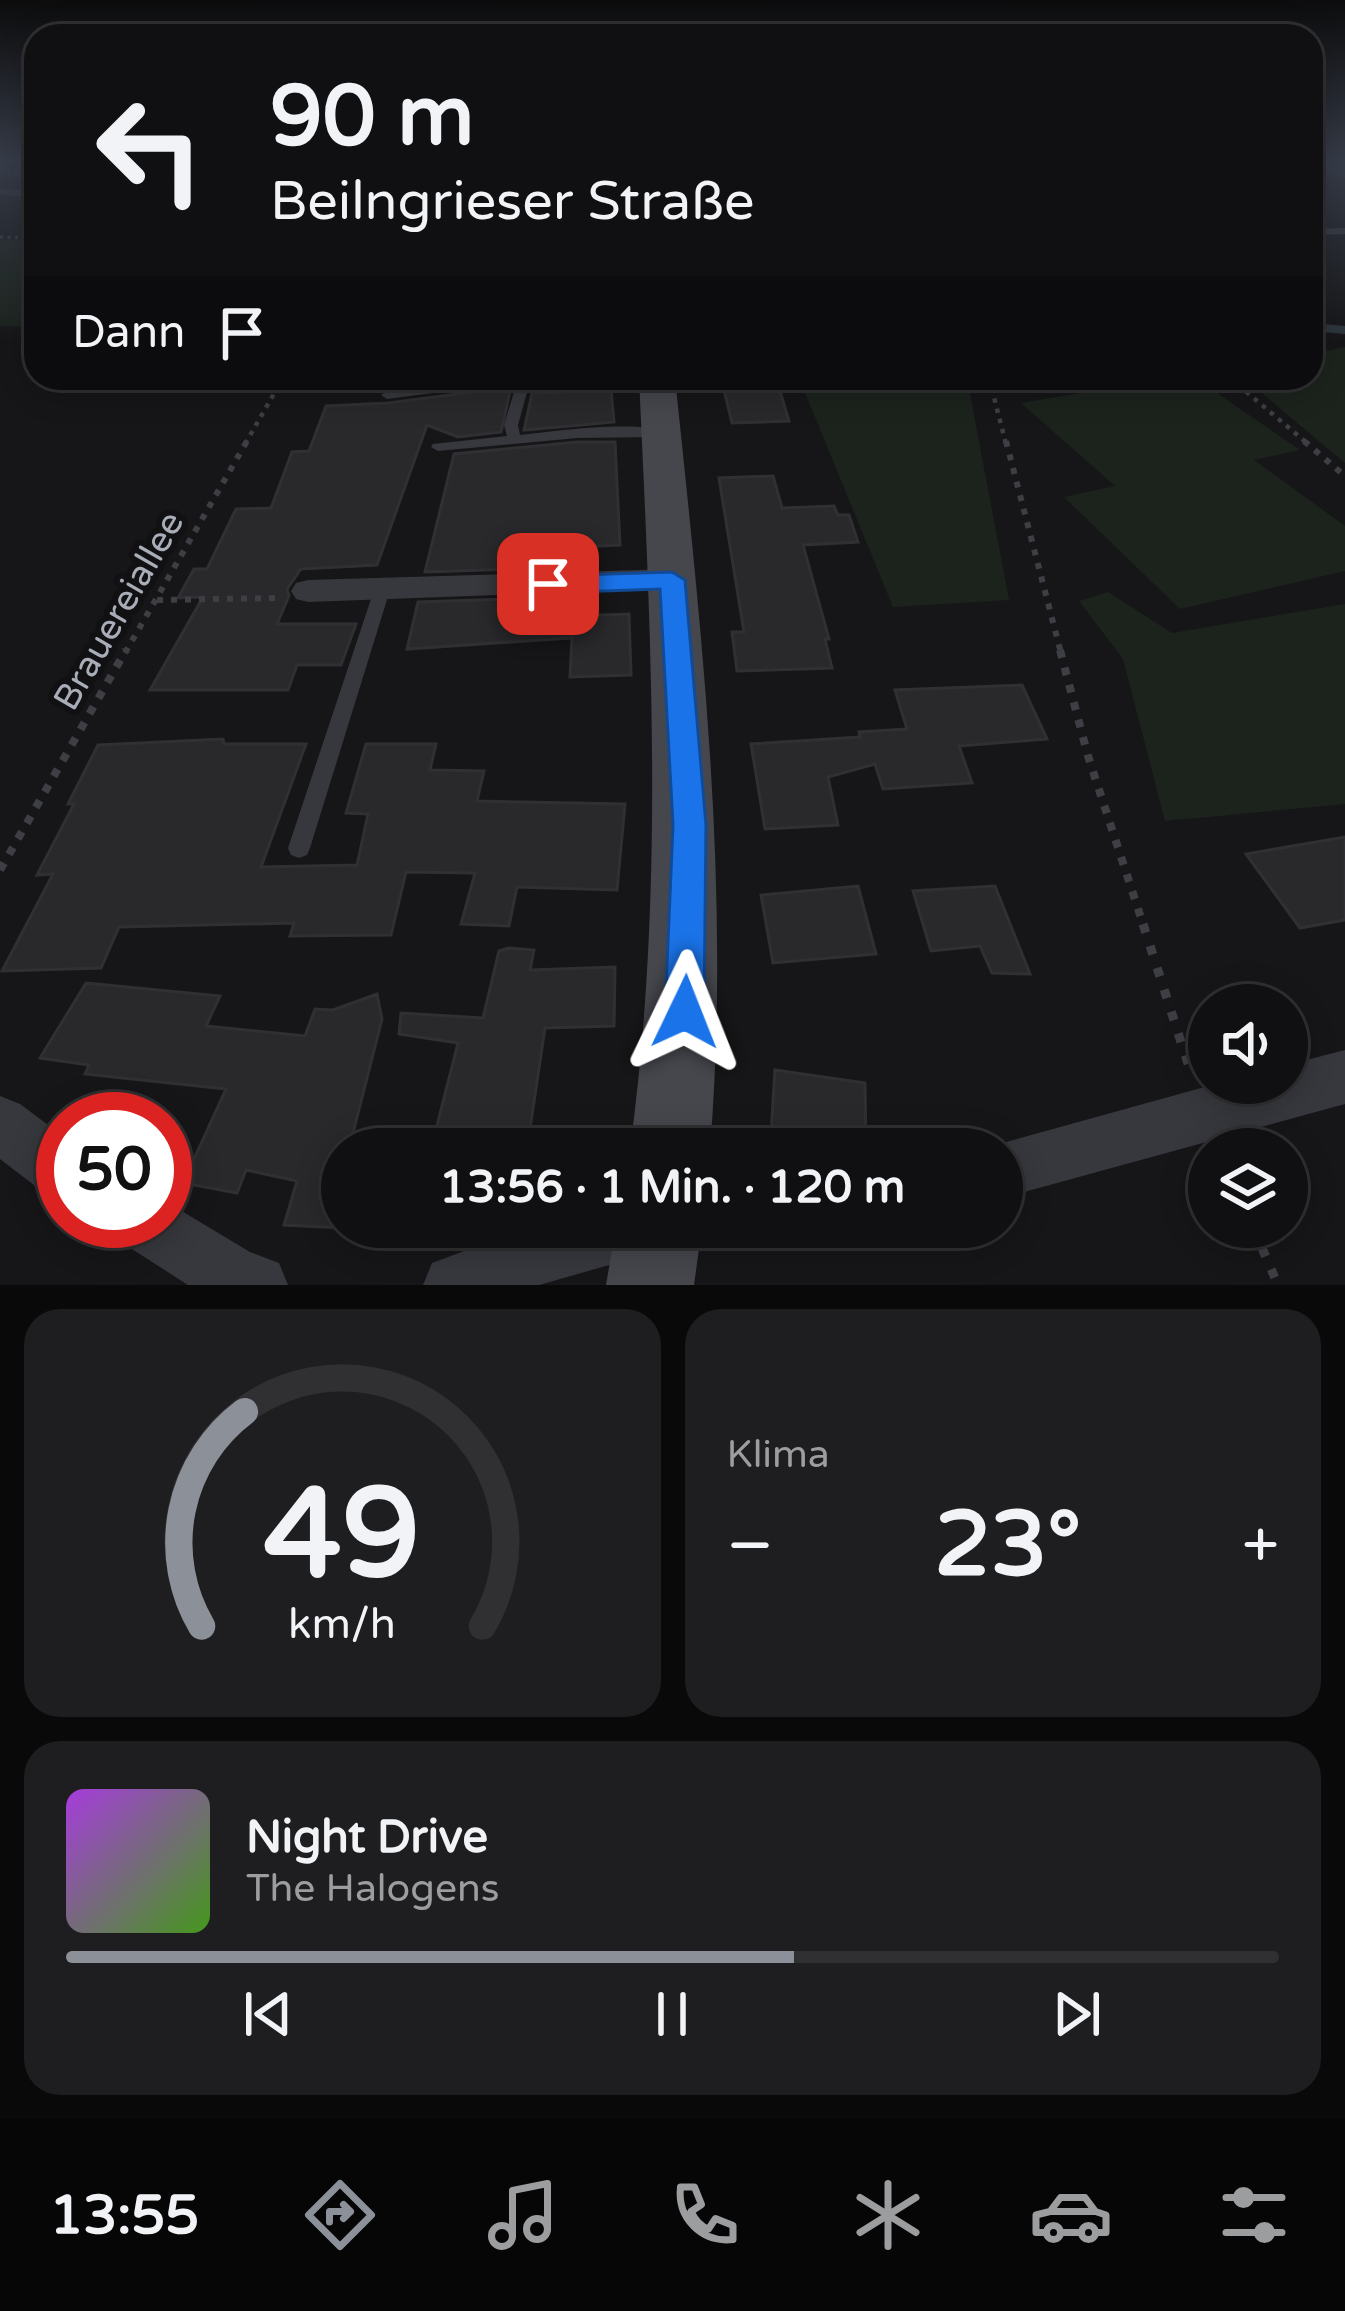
<!DOCTYPE html>
<html lang="de">
<meta charset="utf-8">
<style>
:root{--surface:#101012;--page:#1e1e20;--text:#f1f3f6;--muted:#9c9d9f;--line:#303032;--accent:#8c9099}
body{margin:0;font-family:"Varela Round",sans-serif;background:var(--page);color:var(--text);height:100vh;display:flex;flex-direction:column;font-size:45px;white-space:nowrap}
*{box-sizing:border-box;margin:0}
p{font-size:39px;color:var(--muted)}
.icon{flex:none;width:66px;height:66px;fill:none;stroke:currentColor;stroke-width:2;stroke-linecap:round;stroke-linejoin:round}
.map{position:relative;height:1285px;overflow:hidden}
.side{display:flex;flex-direction:column;gap:24px;padding:24px;background:#09090a;flex:1}
.side>*{flex:none}
.hud{position:absolute;left:24px;top:24px;width:1299px;height:366px;border-radius:36px;box-shadow:0 6px 30px #0003,0 0 0 3px var(--line);background:#101012;color:var(--text);overflow:hidden}
.fabs{position:absolute;left:1188px;top:984px;display:grid;gap:24px}
.fabs a{display:grid;place-items:center;width:120px;height:120px;border-radius:50%;background:var(--surface);box-shadow:0 6px 30px #0003,0 0 0 3px var(--line);font-size:60px}
.speed{position:absolute;left:36px;top:1092px;display:flex;gap:24px;font-size:60px;font-weight:700;text-align:center}
.speed>*{display:grid;place-content:center;width:156px;height:156px;border-radius:50%;background:var(--surface);box-shadow:0 6px 30px #0003,0 0 0 3px var(--line);line-height:1}
.speed .limit{border:18px solid #d22;background:#fff;color:#111}
.pin{position:absolute;display:grid;place-items:center;width:102px;height:102px;color:#fff;margin:-51px;border-radius:24px;box-shadow:0 6px 18px #0006}
.me{position:absolute;width:132px;margin:-66px;rotate:2deg;stroke-linejoin:round;filter:drop-shadow(0 0 9px #0008)}
.turn{display:flex;align-items:center;gap:42px;height:252px;padding:0 48px;font-size:54px}
.turn .icon{width:156px;height:156px;stroke-width:2.5}
.turn b{display:block;font-size:84px;line-height:102px}
.then{display:flex;align-items:center;height:114px;padding:0 48px;background:#0003;gap:24px;font-size:45px}
.big{font-size:90px;font-weight:800;line-height:1.1}
.side .tile{flex:1;display:flex;flex-direction:column;justify-content:center;gap:18px;min-width:0;padding:0 42px;border-radius:36px;background:var(--page)}
.side .dial{align-items:center;gap:0}
.dial svg{height:312px;overflow:visible;fill:none;stroke:var(--line);stroke-width:7;stroke-linecap:round;text-anchor:middle}
.dial text{fill:var(--text);stroke:none}
.song{display:flex;align-items:center;gap:36px}
.cover{width:144px;height:144px;border-radius:18px;background:linear-gradient(135deg,hsl(280 70% 55%),hsl(100 70% 35%))}
.played{height:12px;border-radius:6px;background:linear-gradient(90deg,var(--accent) 60%,var(--line) 60%)}
.keys{display:flex;justify-content:space-around;direction:ltr}
.heat{display:flex;justify-content:space-between;align-items:center;font-size:66px;direction:ltr}
.side .tiles{flex:1;display:grid;gap:24px;grid-template-columns:1fr 1fr}
.tile:last-child{grid-column:span 2}
.trip{position:absolute;left:321px;top:1128px;width:702px;height:120px;border-radius:60px;background:var(--surface);box-shadow:0 6px 30px #0003,0 0 0 3px var(--line);font-weight:800;line-height:120px;text-align:center}
.tabs{display:flex;height:192px;justify-content:space-around;align-items:center;background:#060607;color:var(--muted)}
.tabs .icon{width:84px;height:84px}
.tabs .on{color:var(--accent)}
.tabs b{font-size:54px;color:var(--text)}
.map>svg:first-child{display:block}
.green{fill:#1c231d}
.lines{fill:none;stroke-linecap:round;stroke-linejoin:round}
.stream-far1{stroke:#2c353c;stroke-width:6}
.stream{stroke:#2c353c;stroke-width:8}
.building{fill:#29292c;stroke:#303034;stroke-width:3}
.path-far4{stroke:#3d3f44;stroke-width:3;stroke-dasharray:3 4.5;stroke-linecap:butt}
.path-far3{stroke:#3d3f44;stroke-width:4.5;stroke-dasharray:4.5 6;stroke-linecap:butt}
.path-far2{stroke:#3d3f44;stroke-width:6;stroke-dasharray:6 8;stroke-linecap:butt}
.path-far1{stroke:#3d3f44;stroke-width:8;stroke-dasharray:8 10;stroke-linecap:butt}
.path{stroke:#3d3f44;stroke-width:9;stroke-dasharray:9 14;stroke-linecap:butt}
.service{fill:#37383d;fill-rule:evenodd}
.minor{fill:#37383d;fill-rule:evenodd}
.secondary{fill:#45474d;fill-rule:evenodd}
.route{fill:#1a73e8;stroke:#114b97;stroke-width:3}
.labels{text-anchor:middle;dominant-baseline:central;stroke-width:12;stroke-linejoin:round;paint-order:stroke}
.street-label{font-size:36px;fill:#a8adb8;stroke:#111113}
</style>
<div class="map">
<svg width="1345" height="1285" viewBox="0 0 1345 1285">
<rect width="100%" height="100%" fill="#161618"/>
<g class="green">
<path d="M 0,239 L 36,240 L 36,327 L 0,326 Z"/>
<path d="M 1345,347 L 1345,463 L 1244,378 L 1311,378 L 1311,354 Z"/>
<path d="M 799,378 L 967,378 L 1009,600 L 893,607 Z"/>
<path d="M 1169,378 L 1195,378 L 1300,450 L 1254,460 L 1345,526 L 1345,571 L 1180,609 L 1064,497 L 1115,486 L 1021,403 Z"/>
<path d="M 1108,592 L 1172,633 L 1345,604 L 1345,804 L 1165,821 L 1123,659 L 1079,601 Z"/>
</g>
<g class="lines">
<g class="stream-far1">
<path d="M 0,170 L 36,173"/>
<path d="M 0,192 L 36,194"/>
</g>
<path class="stream" d="M 1311,327 L 1345,330"/>
</g>
<g class="building">
<path d="M 721,378 L 776,378 L 789,421 L 732,423 Z"/>
<path d="M 535,380 L 536,393 L 611,390 L 614,422 L 524,430 Z"/>
<path d="M 511,387 L 501,432 L 458,437 L 427,425 L 377,565 L 301,569 L 287,589 L 289,596 L 277,624 L 356,624 L 341,665 L 297,665 L 288,690 L 150,690 L 203,597 L 178,598 L 194,569 L 207,569 L 236,509 L 271,508 L 292,452 L 309,451 L 326,406 L 388,403 Z"/>
<path d="M 577,442 L 615,442 L 620,545 L 577,547 L 576,567 L 425,572 L 454,454 Z"/>
<path d="M 773,476 L 782,508 L 834,506 L 838,515 L 849,515 L 858,542 L 803,545 L 829,639 L 825,639 L 832,668 L 737,671 L 732,632 L 744,632 L 719,478 Z"/>
<path d="M 574,597 L 571,638 L 407,649 L 418,602 Z"/>
<path d="M 629,614 L 631,675 L 570,677 L 573,616 Z"/>
<path d="M 1022,685 L 1047,739 L 959,746 L 972,783 L 883,789 L 875,764 L 828,777 L 838,825 L 765,829 L 751,744 L 860,737 L 859,732 L 907,729 L 895,690 Z"/>
<path d="M 223,739 L 224,744 L 306,744 L 261,867 L 357,865 L 368,814 L 346,813 L 366,744 L 436,744 L 430,770 L 484,771 L 477,801 L 625,804 L 617,890 L 517,887 L 509,926 L 461,924 L 475,873 L 406,872 L 391,935 L 290,936 L 294,923 L 119,927 L 101,968 L 2,971 L 53,874 L 37,875 L 74,804 L 68,804 L 98,745 Z"/>
<path d="M 1345,837 L 1345,920 L 1300,928 L 1246,854 Z"/>
<path d="M 858,886 L 876,954 L 773,963 L 761,895 Z"/>
<path d="M 995,886 L 1030,974 L 992,973 L 980,946 L 931,951 L 913,891 Z"/>
<path d="M 509,948 L 534,950 L 530,970 L 615,967 L 614,1026 L 545,1028 L 527,1149 L 431,1149 L 458,1043 L 399,1034 L 401,1013 L 483,1018 L 499,951 Z"/>
<path d="M 86,983 L 220,996 L 206,1026 L 305,1036 L 315,1009 L 333,1010 L 377,994 L 382,1019 L 351,1141 L 342,1141 L 342,1228 L 284,1225 L 297,1181 L 246,1170 L 237,1193 L 183,1183 L 226,1089 L 85,1074 L 89,1065 L 40,1058 Z"/>
<path d="M 775,1070 L 865,1083 L 866,1149 L 770,1149 Z"/>
</g>
<g class="lines">
<g class="path-far4">
<path d="M 0,175 L 36,176"/>
<path d="M 0,237 L 36,238"/>
</g>
<g class="path-far3">
<path d="M 989,378 L 1006,444"/>
<path d="M 1230,378 L 1308,444"/>
<path d="M 245,444 L 283,378"/>
</g>
<g class="path-far2">
<path d="M 1006,441 L 1061,653"/>
<path d="M 1304,441 L 1345,476"/>
<path d="M 157,600 L 279,598"/>
<path d="M 125,653 L 247,441"/>
</g>
<g class="path-far1">
<path d="M 1060,650 L 1088,756 L 1144,927"/>
<path d="M 0,870 L 126,650"/>
</g>
<g class="path">
<path d="M 1143,924 L 1191,1073"/>
<path d="M 1253,1227 L 1278,1285"/>
</g>
<g class="service">
<path d="M 1345,228 L 1345,234 L 1311,235 L 1311,229 Z"/>
<path d="M 491,378 L 531,378 L 518,425 L 520,435 C 554,431 640,419 668,433 L 661,437 L 577,438 L 438,451 L 431,447 L 433,444 L 507,436 L 504,425 L 517,382 L 387,399 L 381,395 L 387,391 Z"/>
<path d="M 382,584 L 390,590 L 310,848 L 307,855 L 299,858 L 291,855 L 288,848 L 374,590 Z"/>
</g>
<g class="minor">
<path d="M 1313,162 L 1345,167 L 1345,178 L 1315,165 Z"/>
<path d="M 672,569 L 684,572 L 689,580 L 684,588 L 308,602 L 296,599 L 291,591 L 296,583 L 308,580 Z"/>
<path d="M 1345,1050 L 1345,1104 L 1002,1198 L 1002,1149 L 981,1149 L 1219,1083 L 1287,1083 L 1287,1065 Z"/>
<path d="M 0,1096 L 20,1104 L 63,1136 L 63,1201 L 43,1192 L 0,1159 Z"/>
<path d="M 165,1201 L 250,1252 L 279,1263 L 288,1285 L 188,1285 L 121,1242 L 112,1221 L 165,1221 Z"/>
<path d="M 529,1227 L 678,1227 L 669,1248 L 539,1285 L 423,1285 L 432,1263 Z"/>
</g>
<g class="secondary">
<path d="M 639,378 L 675,378 C 702,636 731,890 710,1149 L 630,1149 C 665,892 651,637 639,378 Z"/>
<path d="M 616,1227 L 702,1227 L 694,1285 L 606,1285 Z"/>
</g>
</g>
<linearGradient id="sky" x2="0" y2="1"><stop stop-color="#0c0c0d"/><stop offset="0.47" stop-color="#363c48"/><stop offset="1" stop-color="#363c48" stop-opacity="0"/></linearGradient>
<rect width="1345" height="342" fill="url(#sky)"/>
<path class="route" d="M 672,572 L 685,580 L 706,825 L 704,1012 L 698,1026 L 685,1032 L 671,1026 L 665,1012 L 673,825 L 660,589 L 548,593 L 535,584 L 548,576 Z"/>
<g class="labels">
<g class="street-label">
<text transform="translate(119 611) rotate(-60)">Brauereiallee</text>
</g>
</g>
</svg>
<div class="fabs">
<a><svg class="icon" aria-label="sound" viewBox="0 0 24 24"><path d="M4 9h4l5-4v14l-5-4H4zM17 9q2 3 0 6"/></svg></a>
<a><svg class="icon" aria-label="layers" viewBox="0 0 24 24"><path d="M12 4l9 5-9 5-9-5zM3 14l9 5 9-5"/></svg></a>
</div>
<div class="speed"><div class="limit">50</div></div>
<div class="pin" style="left:548px;top:584px;background:#d93025"><svg class="icon" aria-label="arrive" viewBox="0 0 24 24"><path d="M6 21V4h12l-3 4 3 4H6"/></svg></div>
<svg class="me" style="left:685px;top:1012px" viewBox="-20 -20 40 40"><path d="M0-17L14 15 0 8-14 15z" fill="#1a73e8" stroke="#fff" stroke-width="4"/></svg>
<div class="trip">13:56 · 1 Min. · 120 m</div>
<div class="hud">
<div class="turn"><svg class="icon" aria-label="left" viewBox="0 0 24 24"><path d="M17 20v-9H6M10 6l-5 5 5 5"/></svg><div><b>90 m</b>Beilngrieser Straße</div></div>
<div class="then">Dann<svg class="icon" aria-label="arrive" viewBox="0 0 24 24"><path d="M6 21V4h12l-3 4 3 4H6"/></svg></div>
</div>
</div>
<section class="side">
<div class="tiles">
<div class="tile dial"><svg viewBox="0 0 100 80">
<path d="M14 69A42 42 0 1 1 86 69"/>
<path d="M14 69A42 42 0 0 1 25 14" stroke="#8c9099"/>
<text x="50" y="56" font-size="32" font-weight="700">49</text>
<text x="50" y="72" font-size="11">km/h</text>
</svg></div>
<div class="tile"><p>Klima</p>
<div class="heat"><a>−</a><b class="big">23°</b><a>+</a></div>
</div>
<div class="tile">
<div class="song"><i class="cover"></i><div><b>Night Drive</b><p>The Halogens</p></div></div>
<div class="played"></div>
<div class="keys"><svg class="icon" aria-label="previous" viewBox="0 0 24 24"><path d="M18 5L8 12l10 7zM5 5v14"/></svg><svg class="icon" aria-label="pause" viewBox="0 0 24 24"><path d="M8 5v14M16 5v14"/></svg><svg class="icon" aria-label="next" viewBox="0 0 24 24"><path d="M6 5l10 7-10 7zM19 5v14"/></svg></div>
</div>
</div>
</section>
<nav class="tabs">
<b>13:55</b>
<svg class="icon on" aria-label="directions" viewBox="0 0 24 24"><path d="M12 3l9 9-9 9-9-9zM9 14v-3h6M13 9l2 2-2 2"/></svg>
<svg class="icon" aria-label="music" viewBox="0 0 24 24"><path d="M9 18V5l10-2v13"/><circle cx="6" cy="18" r="3"/><circle cx="16" cy="16" r="3"/></svg>
<svg class="icon" aria-label="phone" viewBox="0 0 24 24"><path d="M5 4h4l2 5-3 2q2 4 5 5l2-3 5 2v4C11 20 4 13 5 4z"/></svg>
<svg class="icon" aria-label="climate" viewBox="0 0 24 24"><path d="M12 3v18M4 7l16 10M4 17L20 7"/></svg>
<svg class="icon" aria-label="car" viewBox="0 0 24 24"><path d="M5 17H2v-5l4-1 3-4h7l3 4 3 1v5h-3M9 17h6M6 11h13"/><circle cx="7" cy="17" r="2"/><circle cx="17" cy="17" r="2"/></svg>
<svg class="icon" aria-label="filters" viewBox="0 0 24 24"><path d="M4 7h16M4 17h16"/><circle cx="9" cy="7" r="2"/><circle cx="15" cy="17" r="2"/></svg>
</nav>
